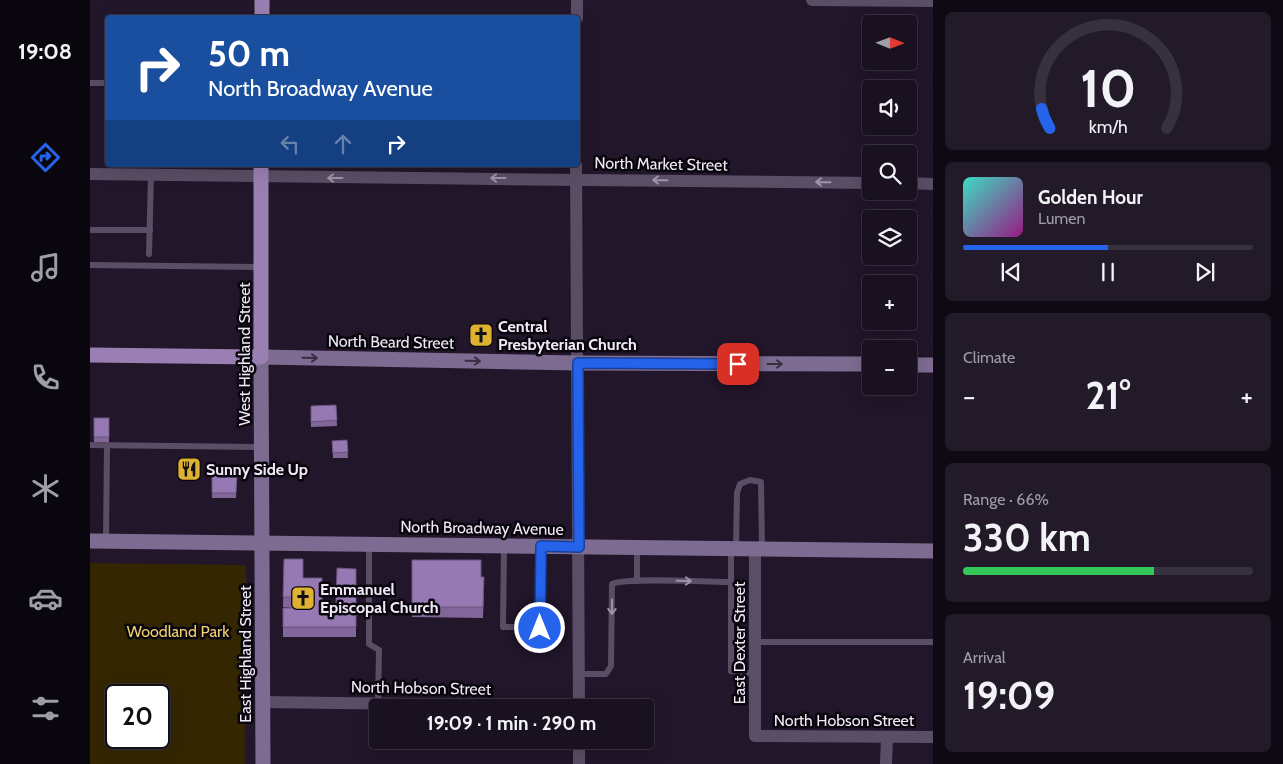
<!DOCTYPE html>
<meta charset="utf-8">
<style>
:root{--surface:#191020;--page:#221929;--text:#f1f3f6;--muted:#9f9da5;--line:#37303e;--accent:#2563eb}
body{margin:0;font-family:Cabin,sans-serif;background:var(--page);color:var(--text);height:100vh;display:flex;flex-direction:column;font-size:19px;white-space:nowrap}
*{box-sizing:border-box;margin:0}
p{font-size:16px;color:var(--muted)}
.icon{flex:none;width:28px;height:28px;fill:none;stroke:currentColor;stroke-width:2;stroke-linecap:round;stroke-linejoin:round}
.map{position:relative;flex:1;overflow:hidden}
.side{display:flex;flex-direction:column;gap:12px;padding:12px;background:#0e0912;width:350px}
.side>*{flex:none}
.banner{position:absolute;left:15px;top:15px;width:475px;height:152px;border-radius:5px;box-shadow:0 5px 20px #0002,0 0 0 1px var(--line);background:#1a4fa0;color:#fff;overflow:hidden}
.needle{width:32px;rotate:91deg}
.buttons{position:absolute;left:772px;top:15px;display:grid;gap:10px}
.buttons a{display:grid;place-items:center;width:55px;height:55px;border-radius:5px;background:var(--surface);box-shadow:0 5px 20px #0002,0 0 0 1px var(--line);font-size:25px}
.speed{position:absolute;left:15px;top:684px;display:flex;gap:10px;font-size:25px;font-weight:700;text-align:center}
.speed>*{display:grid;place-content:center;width:65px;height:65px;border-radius:50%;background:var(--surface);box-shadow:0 5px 20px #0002,0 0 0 1px var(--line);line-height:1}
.speed .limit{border:2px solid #111;border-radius:8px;background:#fff;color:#111}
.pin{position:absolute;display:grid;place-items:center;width:42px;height:42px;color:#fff;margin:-21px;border-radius:10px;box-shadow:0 2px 8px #0006}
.me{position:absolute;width:55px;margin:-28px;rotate:0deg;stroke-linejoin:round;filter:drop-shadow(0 0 4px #0008)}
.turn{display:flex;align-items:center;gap:18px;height:105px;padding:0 20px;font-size:22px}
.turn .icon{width:65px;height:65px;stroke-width:2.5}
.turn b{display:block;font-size:35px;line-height:42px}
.lanes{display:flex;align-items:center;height:48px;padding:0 20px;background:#0003;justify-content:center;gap:25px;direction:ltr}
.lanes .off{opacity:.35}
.big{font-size:38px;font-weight:700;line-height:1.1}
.side .widget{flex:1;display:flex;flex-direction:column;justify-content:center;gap:8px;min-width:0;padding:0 18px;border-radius:8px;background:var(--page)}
.side .dial{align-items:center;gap:0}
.dial svg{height:130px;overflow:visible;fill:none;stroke:var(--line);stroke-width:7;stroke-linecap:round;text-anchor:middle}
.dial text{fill:var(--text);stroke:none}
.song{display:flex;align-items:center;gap:15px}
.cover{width:60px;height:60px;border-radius:8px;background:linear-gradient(135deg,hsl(170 70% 55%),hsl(310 70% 35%))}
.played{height:5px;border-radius:2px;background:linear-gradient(90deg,var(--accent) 50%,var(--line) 50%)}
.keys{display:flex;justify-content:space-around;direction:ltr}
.heat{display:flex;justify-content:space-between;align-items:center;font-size:28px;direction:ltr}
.charge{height:8px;border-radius:4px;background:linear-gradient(90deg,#34c759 66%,var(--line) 0)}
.trip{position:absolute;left:279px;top:699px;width:285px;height:50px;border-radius:5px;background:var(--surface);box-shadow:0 5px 20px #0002,0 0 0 1px var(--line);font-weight:700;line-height:50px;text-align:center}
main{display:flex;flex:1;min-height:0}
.dock{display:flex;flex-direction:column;width:90px;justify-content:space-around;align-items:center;background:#0a060d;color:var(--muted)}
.dock .icon{width:35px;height:35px}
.dock .current{color:var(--accent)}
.dock b{font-size:22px;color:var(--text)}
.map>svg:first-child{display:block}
.green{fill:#342600;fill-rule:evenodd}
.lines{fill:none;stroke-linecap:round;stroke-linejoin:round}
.lane{stroke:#5a4e66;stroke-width:6}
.street{stroke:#5a4e66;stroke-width:12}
.secondary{stroke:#7e6b91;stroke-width:15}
.primary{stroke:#9a80b2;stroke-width:15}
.wall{fill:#816799}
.building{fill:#9678b2;stroke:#69547d}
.oneway{stroke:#9e94a7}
.oneway2{stroke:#372e41}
.route-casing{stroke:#184099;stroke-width:12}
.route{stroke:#2563eb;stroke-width:9}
.labels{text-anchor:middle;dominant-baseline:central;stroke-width:5;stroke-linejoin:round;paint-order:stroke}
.street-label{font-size:16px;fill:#f0eaf7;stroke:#08050c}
.poi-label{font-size:16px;font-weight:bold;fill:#f0eaf7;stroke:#08050c;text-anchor:start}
.park-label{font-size:16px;fill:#f4d071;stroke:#08050c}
</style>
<main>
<nav class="dock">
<b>19:08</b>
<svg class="icon current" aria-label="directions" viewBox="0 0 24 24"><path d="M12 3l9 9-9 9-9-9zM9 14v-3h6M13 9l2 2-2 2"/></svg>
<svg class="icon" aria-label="music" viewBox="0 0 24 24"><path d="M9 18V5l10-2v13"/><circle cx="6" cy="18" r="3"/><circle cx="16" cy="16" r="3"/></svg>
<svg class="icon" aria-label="phone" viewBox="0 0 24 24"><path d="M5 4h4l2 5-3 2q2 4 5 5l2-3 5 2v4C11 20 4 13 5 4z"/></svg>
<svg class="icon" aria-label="climate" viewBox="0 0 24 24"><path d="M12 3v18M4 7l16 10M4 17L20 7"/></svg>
<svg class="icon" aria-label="car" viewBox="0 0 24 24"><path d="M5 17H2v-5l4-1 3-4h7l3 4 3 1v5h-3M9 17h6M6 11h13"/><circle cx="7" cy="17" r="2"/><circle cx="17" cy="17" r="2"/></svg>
<svg class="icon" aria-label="filters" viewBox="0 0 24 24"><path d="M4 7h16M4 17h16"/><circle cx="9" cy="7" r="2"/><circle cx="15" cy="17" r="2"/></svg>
</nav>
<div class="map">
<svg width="843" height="764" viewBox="0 0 843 764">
<rect width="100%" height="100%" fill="#21162a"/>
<path class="green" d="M 0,563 L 156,565 L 155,764 L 0,764 ZM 26,695 L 69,695 L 69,738 L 26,738 Z"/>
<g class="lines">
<g class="lane">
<path d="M 0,83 L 18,83"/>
<path d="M 0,230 L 60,230"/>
<path d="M 59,254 L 61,175"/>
<path d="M 0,265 L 170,267"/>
<path d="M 0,445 L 171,447"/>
<path d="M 16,541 L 17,445"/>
<path d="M 279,544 L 279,644 L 289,650 L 288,703"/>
<path d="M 414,546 L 413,627 L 451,627 L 451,547"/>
<path d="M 646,548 L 647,493 L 650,484 L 660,480 L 671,482 L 672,548"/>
<path d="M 641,550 L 641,671 L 665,674"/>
<path d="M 547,581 L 547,548"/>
<path d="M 665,642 L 843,642"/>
<path d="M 489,674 L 516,674 L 521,666 L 522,584 C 534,577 621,582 641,582"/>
</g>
<g class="street">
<path d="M 722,0 L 843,1"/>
<path d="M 487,18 L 487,0"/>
<path d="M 486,165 L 489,708"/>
<path d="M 0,174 C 260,179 521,179 781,183"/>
<path d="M 819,183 L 843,184"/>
<path d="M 665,549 L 665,736 L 843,737"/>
<path d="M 172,702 L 489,706"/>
<path d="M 489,764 L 489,740"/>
<path d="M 796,764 L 797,737"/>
</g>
<g class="secondary">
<path d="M 819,365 L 843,365"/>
<path d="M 0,541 L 843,551"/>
<path d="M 173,764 L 171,357 L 488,363 L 781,364"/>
</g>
<g class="primary">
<path d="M 172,18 L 172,0"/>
<path d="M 0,355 L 171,357 L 171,165"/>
</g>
</g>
<g class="wall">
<path d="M 246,405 L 247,426 L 221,427 L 221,406 Z"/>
<rect x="4" y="418" width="15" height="24"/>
<path d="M 257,440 L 258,458 L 243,458 L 242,441 Z"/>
<path d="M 122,474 L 147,474 L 146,498 L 122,498 Z"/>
<path d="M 194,559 L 213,578 L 232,603 L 246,603 L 266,569 L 266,637 L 193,637 L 193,608 L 202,608 L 193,607 Z"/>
<path d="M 322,560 L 394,587 L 393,618 L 322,617 Z"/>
</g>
<g class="building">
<path d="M 246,405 L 247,420 L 221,422 L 221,406 Z"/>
<rect x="4" y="418" width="15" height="19"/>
<path d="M 257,440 L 258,452 L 243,453 L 242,441 Z"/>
<path d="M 122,474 L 147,474 L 146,493 L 122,493 Z"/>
<path d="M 194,559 L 213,559 L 213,578 L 232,578 L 232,603 L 246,603 L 247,568 L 266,569 L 266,627 L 193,627 L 193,608 L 202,608 L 202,597 L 193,597 Z"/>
<path d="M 322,560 L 391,560 L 391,577 L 394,577 L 393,607 L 322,607 Z"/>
</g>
<defs><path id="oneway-shaft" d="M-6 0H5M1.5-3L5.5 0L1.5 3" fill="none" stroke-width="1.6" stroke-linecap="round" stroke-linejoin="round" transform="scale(1.25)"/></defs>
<g class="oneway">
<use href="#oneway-shaft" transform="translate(245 178) rotate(-180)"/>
<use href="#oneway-shaft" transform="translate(408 178) rotate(-180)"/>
<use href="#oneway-shaft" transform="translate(570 180) rotate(-179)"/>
<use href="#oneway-shaft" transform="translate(733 182) rotate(-179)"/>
<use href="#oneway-shaft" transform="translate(594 581) rotate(1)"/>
<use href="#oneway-shaft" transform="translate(522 607) rotate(91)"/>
</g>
<g class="oneway2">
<use href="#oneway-shaft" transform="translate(220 358) rotate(1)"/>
<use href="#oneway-shaft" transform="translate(383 361) rotate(1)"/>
<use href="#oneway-shaft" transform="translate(685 364)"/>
</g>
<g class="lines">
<g class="route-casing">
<path id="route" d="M 450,628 L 451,546 L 489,547 L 488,363 L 648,364"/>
</g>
<use href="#route" class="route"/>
</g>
<defs>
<g id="church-square" transform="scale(1.25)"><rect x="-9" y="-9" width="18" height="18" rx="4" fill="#ddb233" stroke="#08050c"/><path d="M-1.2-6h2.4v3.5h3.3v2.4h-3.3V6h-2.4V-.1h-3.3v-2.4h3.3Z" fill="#111"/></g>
<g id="restaurant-square" transform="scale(1.25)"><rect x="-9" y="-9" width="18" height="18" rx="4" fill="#ddb233" stroke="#08050c"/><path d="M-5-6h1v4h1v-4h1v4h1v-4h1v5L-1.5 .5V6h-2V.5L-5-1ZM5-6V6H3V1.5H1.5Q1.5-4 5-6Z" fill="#111"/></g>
</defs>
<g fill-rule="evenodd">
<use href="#church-square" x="391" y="335"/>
<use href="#restaurant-square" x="99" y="469"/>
<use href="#church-square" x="213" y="598"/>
</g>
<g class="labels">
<g class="street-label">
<text transform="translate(571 164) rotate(1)">North Market Street</text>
<text transform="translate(301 342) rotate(1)">North Beard Street</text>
<text transform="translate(154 354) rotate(-90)">West Highland Street</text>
<text transform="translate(392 528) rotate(1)">North Broadway Avenue</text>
<text transform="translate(649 643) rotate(-90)">East Dexter Street</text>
<text transform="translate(155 654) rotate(-90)">East Highland Street</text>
<text transform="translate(331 688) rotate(1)">North Hobson Street</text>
<text x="754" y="720">North Hobson Street</text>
</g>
<g class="poi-label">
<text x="408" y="326">Central<tspan x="408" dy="18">Presbyterian Church</tspan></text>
<text x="116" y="469">Sunny Side Up</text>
<text x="230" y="589">Emmanuel<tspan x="230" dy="18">Episcopal Church</tspan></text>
</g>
<g class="park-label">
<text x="88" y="631">Woodland Park</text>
</g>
</g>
</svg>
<div class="buttons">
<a><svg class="needle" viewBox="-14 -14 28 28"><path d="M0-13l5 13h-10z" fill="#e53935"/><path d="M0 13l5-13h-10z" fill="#9f9da5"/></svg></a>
<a><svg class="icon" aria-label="sound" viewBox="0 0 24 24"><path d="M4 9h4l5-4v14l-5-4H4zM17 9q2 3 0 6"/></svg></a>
<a><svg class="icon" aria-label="search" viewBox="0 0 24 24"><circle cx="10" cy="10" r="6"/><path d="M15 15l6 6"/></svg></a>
<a><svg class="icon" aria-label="layers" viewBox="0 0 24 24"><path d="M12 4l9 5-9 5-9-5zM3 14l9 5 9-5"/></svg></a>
<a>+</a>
<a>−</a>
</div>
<div class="speed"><div class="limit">20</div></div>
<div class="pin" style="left:648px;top:364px;background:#d93025"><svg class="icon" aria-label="arrive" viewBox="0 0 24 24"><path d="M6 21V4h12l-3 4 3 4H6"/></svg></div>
<svg class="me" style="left:450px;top:628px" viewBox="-20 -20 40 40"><circle r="17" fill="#2563eb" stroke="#fff" stroke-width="3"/><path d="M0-11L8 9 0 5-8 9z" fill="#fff"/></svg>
<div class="trip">19:09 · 1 min · 290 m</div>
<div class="banner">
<div class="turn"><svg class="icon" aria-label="right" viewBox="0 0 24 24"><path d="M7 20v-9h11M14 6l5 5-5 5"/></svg><div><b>50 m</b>North Broadway Avenue</div></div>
<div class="lanes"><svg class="icon off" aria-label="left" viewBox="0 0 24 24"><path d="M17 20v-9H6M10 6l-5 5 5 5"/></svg><svg class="icon off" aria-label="ahead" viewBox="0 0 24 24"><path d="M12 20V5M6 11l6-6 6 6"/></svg><svg class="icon" aria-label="right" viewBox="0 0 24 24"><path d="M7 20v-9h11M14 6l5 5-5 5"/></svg></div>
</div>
</div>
<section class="side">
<div class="widget dial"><svg viewBox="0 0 100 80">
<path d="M14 69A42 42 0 1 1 86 69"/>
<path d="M14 69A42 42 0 0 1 9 57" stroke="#2563eb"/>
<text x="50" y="56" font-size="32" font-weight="700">10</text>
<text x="50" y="72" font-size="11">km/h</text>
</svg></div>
<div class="widget">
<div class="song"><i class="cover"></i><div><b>Golden Hour</b><p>Lumen</p></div></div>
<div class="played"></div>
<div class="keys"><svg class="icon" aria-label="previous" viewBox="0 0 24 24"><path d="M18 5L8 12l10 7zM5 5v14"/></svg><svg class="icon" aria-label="pause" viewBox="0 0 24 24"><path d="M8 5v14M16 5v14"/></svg><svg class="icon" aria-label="next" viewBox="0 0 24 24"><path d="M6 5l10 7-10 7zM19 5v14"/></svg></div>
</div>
<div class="widget"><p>Climate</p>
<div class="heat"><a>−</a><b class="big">21°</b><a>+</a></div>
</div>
<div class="widget"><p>Range · 66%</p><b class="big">330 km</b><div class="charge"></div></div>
<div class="widget"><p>Arrival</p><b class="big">19:09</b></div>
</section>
</main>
